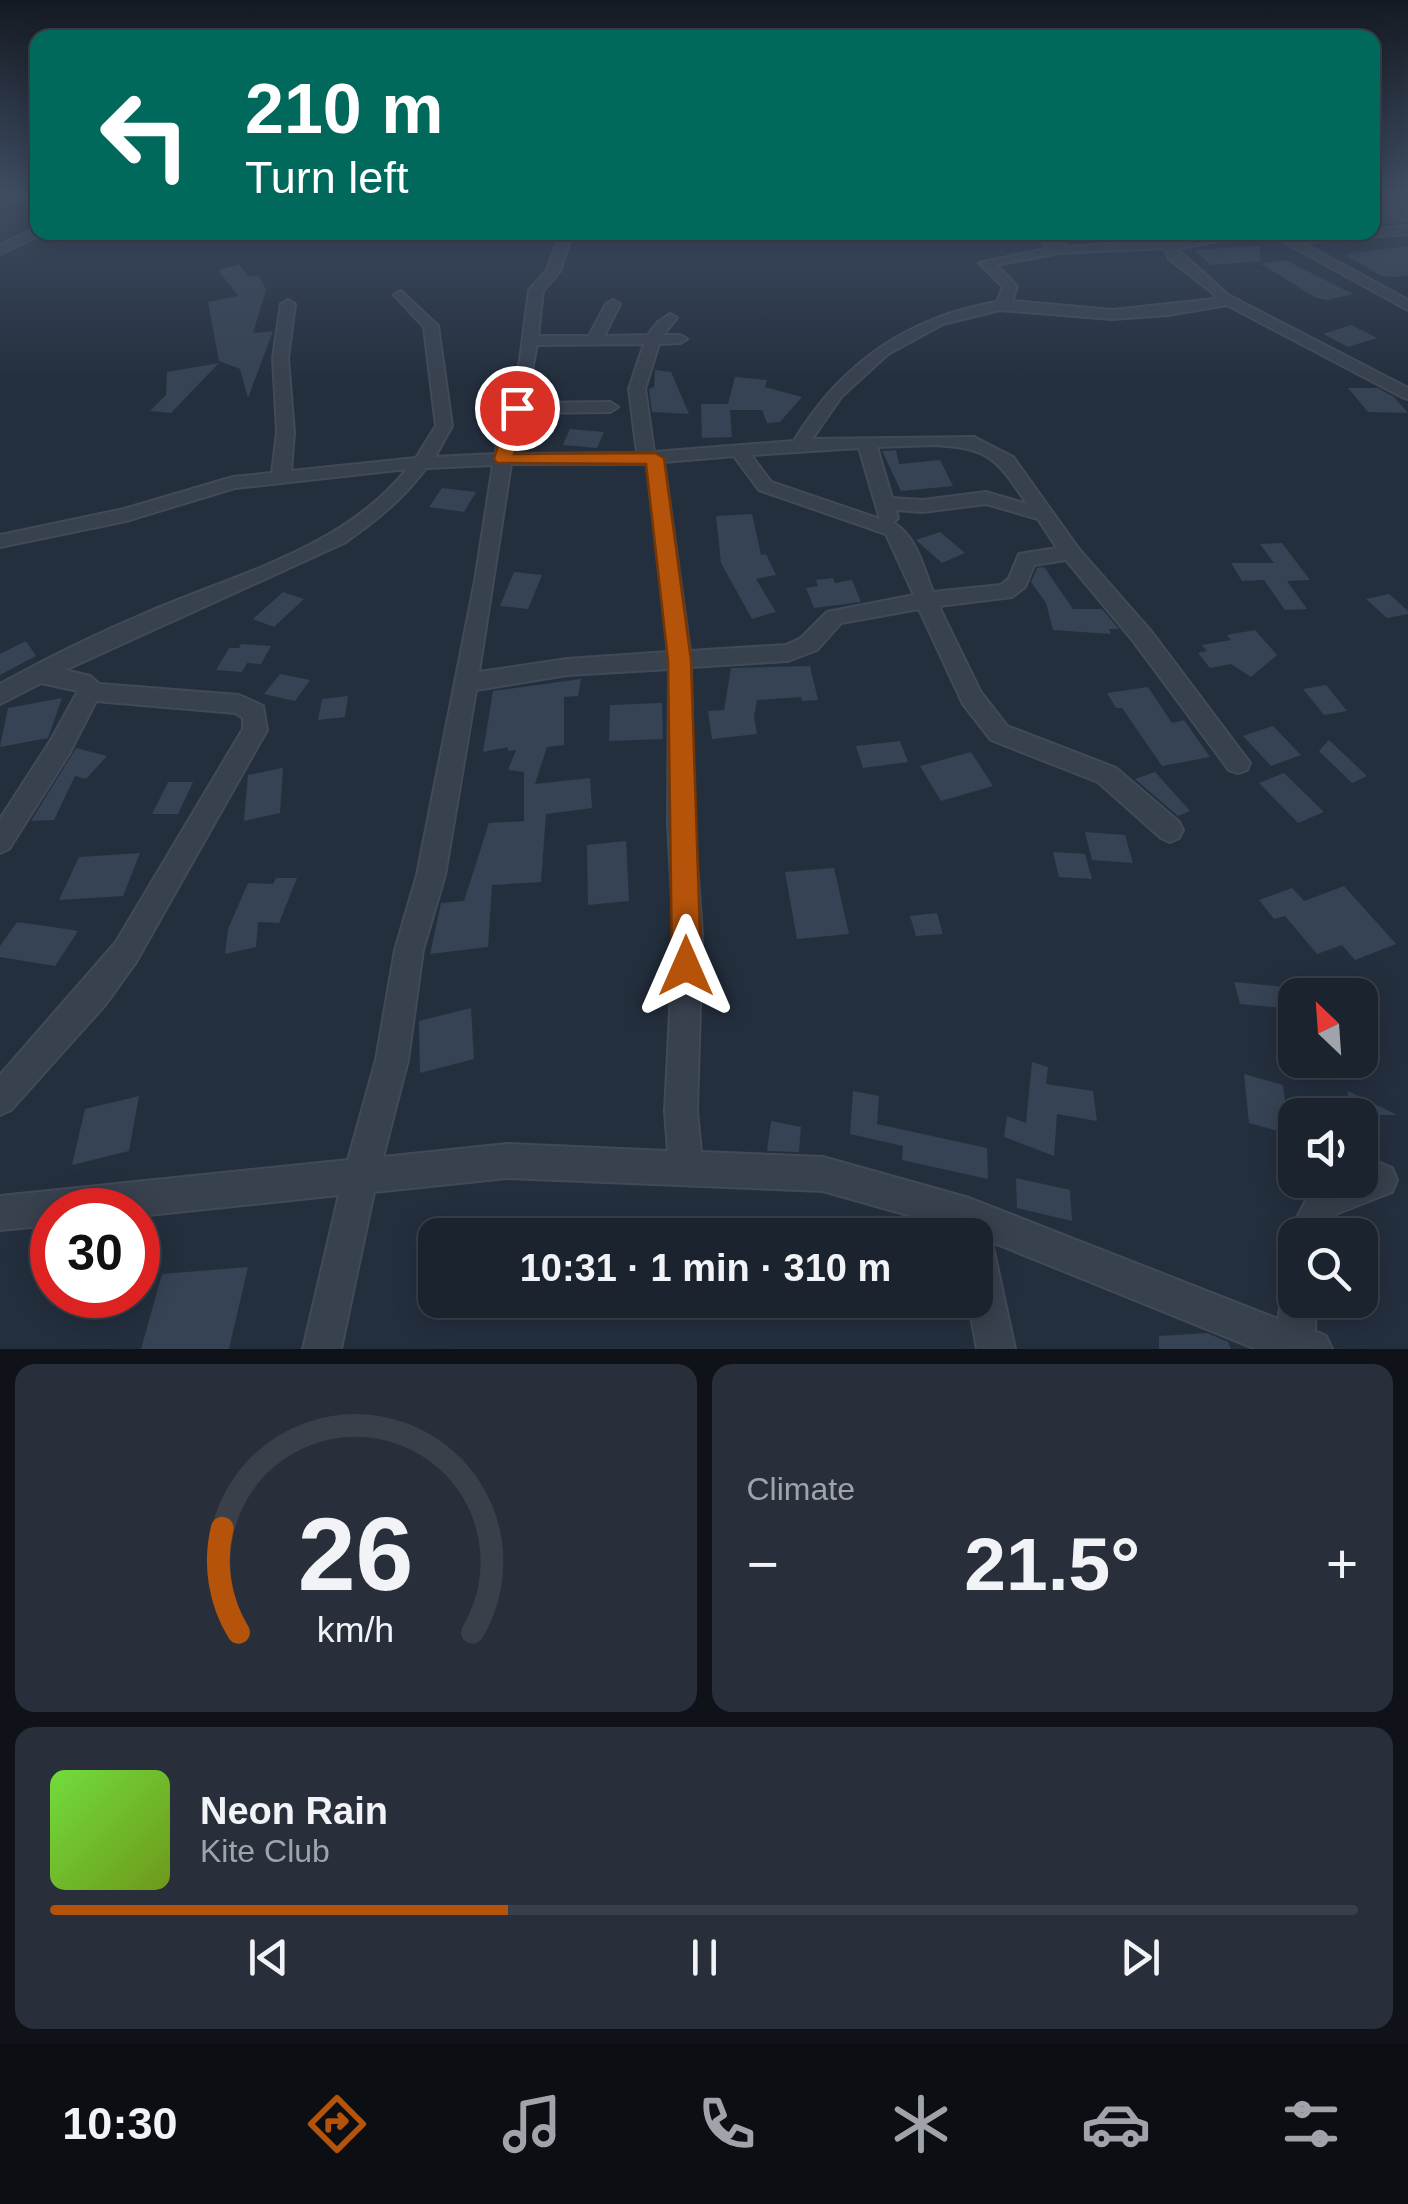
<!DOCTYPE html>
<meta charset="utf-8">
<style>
:root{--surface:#1b232e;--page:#282f3a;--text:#f1f3f6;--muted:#a0a4aa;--line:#39404a;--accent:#b45309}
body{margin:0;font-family:Helvetica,sans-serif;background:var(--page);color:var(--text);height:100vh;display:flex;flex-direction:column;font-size:38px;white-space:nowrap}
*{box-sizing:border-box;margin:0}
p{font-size:32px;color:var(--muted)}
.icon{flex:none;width:55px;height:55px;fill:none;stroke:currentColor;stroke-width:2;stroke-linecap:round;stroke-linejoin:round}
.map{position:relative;height:1349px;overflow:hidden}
.sheet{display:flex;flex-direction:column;gap:15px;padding:15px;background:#0f1319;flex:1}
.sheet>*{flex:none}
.banner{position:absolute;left:30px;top:30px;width:1350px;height:210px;border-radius:20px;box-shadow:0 5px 25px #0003,0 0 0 2px var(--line);background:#00695c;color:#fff;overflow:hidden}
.needle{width:65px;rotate:335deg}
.controls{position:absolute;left:1278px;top:978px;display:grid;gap:20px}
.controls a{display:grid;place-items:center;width:100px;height:100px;border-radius:20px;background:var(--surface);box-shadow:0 5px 25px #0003,0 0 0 2px var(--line);font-size:50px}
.speed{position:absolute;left:30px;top:1188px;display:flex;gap:20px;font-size:50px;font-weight:700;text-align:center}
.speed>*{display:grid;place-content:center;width:130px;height:130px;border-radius:50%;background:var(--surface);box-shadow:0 5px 25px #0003,0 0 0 2px var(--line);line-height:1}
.speed .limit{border:15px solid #d22;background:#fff;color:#111}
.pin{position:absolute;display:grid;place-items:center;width:85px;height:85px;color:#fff;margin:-42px;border:5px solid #fff;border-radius:50%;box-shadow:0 2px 10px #0007}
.me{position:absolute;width:110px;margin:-55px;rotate:0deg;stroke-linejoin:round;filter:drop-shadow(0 0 8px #0008)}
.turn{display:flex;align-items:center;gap:35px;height:210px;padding:0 50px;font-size:45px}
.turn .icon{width:130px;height:130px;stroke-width:2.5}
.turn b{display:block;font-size:70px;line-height:85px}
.big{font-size:75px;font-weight:600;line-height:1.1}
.sheet .card{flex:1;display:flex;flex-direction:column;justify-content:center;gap:15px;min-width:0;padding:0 35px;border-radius:20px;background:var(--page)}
.sheet .dial{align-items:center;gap:0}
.dial svg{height:260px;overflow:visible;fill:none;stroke:var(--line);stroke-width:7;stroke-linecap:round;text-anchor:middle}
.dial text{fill:var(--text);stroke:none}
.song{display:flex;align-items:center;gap:30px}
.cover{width:120px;height:120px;border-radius:15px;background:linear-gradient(135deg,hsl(100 70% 55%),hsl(80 70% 35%))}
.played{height:10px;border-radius:5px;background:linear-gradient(90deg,var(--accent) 35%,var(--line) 35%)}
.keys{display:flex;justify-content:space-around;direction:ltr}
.heat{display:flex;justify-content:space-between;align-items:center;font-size:55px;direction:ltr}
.sheet .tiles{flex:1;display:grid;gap:15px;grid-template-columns:1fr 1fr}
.card:last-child{grid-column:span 2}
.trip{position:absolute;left:418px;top:1218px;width:575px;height:100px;border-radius:20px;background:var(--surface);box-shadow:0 5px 25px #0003,0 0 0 2px var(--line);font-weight:600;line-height:100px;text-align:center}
.tab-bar{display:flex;height:160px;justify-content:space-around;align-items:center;background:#0b0e12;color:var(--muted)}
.tab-bar .icon{width:70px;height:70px}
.tab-bar .selected{color:var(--accent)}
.tab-bar b{font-size:45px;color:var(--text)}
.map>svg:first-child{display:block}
.building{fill:#364354}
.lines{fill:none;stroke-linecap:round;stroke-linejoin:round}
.street-casing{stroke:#414a57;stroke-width:4}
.street{fill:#38414e;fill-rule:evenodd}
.route{fill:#b45309;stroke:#753606;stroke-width:2.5}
</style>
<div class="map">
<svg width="1408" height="1349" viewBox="0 0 1408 1349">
<rect width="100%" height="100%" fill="#242f3e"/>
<g class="building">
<path d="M 1372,193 L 1389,193 L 1408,202 L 1408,222 L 1388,224 L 1372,214 Z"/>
<path d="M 1259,246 L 1261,261 L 1211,265 L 1194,250 Z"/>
<path d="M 1408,246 L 1408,275 L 1395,277 L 1381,276 L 1344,254 Z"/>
<path d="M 1286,260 L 1307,271 L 1353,294 L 1328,300 L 1316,298 L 1261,264 Z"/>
<path d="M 239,264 L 249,277 L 259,275 L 266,290 L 253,333 L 273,331 L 248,398 L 240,369 L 219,361 L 208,302 L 238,296 L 218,270 Z"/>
<path d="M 1351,325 L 1377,338 L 1348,347 L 1323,334 Z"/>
<path d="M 219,363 L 171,413 L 150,411 L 166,395 L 167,372 Z"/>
<path d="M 655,370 L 671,372 L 689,414 L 652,412 L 649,389 L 654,387 Z"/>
<path d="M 735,377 L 767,380 L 765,387 L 802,397 L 780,422 L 767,423 L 762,410 L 730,410 L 732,437 L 702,438 L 701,404 L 728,404 Z"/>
<path d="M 1348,388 L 1378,388 L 1394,397 L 1408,413 L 1368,412 Z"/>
<path d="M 570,429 L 604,432 L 597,448 L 563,445 Z"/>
<path d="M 896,450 L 899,464 L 940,460 L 953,486 L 901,491 L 882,451 Z"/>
<path d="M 442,488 L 476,492 L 464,512 L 429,507 Z"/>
<path d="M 752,514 L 761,555 L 766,554 L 776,575 L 756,579 L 776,612 L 752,619 L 721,563 L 716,516 Z"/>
<path d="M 940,532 L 965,553 L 942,563 L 916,540 Z"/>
<path d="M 1282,543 L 1310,580 L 1287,581 L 1307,609 L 1285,610 L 1264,580 L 1242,581 L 1231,563 L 1274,563 L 1260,544 Z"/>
<path d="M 1044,567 L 1073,609 L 1102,609 L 1119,629 L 1109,629 L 1111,634 L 1053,630 L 1046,603 L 1031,582 L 1037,568 Z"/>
<path d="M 514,572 L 542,575 L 528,609 L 500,606 Z"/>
<path d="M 833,578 L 835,583 L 852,580 L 861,602 L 814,608 L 806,588 L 818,586 L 816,580 Z"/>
<path d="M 283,592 L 304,599 L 274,627 L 253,619 Z"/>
<path d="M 1389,594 L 1408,611 L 1408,614 L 1387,618 L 1366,599 Z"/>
<path d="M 1255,630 L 1277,655 L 1251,677 L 1231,664 L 1210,668 L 1198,653 L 1207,651 L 1202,645 L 1231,640 L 1227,635 Z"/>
<path d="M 26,641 L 36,656 L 0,675 L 0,654 Z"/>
<path d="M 241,644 L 271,646 L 261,664 L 247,663 L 242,672 L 216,670 L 229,648 L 239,648 Z"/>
<path d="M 810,666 L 818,700 L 802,701 L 801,697 L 757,700 L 754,717 L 757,734 L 712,739 L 708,711 L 724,710 L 731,668 Z"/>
<path d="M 280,674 L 310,680 L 295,701 L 264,694 Z"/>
<path d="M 581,679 L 578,696 L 564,697 L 564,745 L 547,747 L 535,784 L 590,778 L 592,808 L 546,814 L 541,882 L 492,885 L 488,947 L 430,954 L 441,903 L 464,901 L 489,823 L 524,821 L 524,772 L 508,770 L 516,750 L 508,751 L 508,747 L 483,752 L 493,691 Z"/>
<path d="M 1326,685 L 1347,711 L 1324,715 L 1303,689 Z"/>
<path d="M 1148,687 L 1172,723 L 1184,720 L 1210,757 L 1162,766 L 1122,708 L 1116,708 L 1107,693 Z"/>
<path d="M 348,696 L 345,717 L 318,720 L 322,699 Z"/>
<path d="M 62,698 L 48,738 L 0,747 L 8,708 Z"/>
<path d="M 662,703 L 663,739 L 609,741 L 610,705 Z"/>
<path d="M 1273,726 L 1301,755 L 1271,766 L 1243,736 Z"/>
<path d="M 1329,740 L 1367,776 L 1352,783 L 1319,751 Z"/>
<path d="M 900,741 L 908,762 L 863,768 L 856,746 Z"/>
<path d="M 76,748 L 107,756 L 86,779 L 75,776 L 54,820 L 31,821 Z"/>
<path d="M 971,752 L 993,786 L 941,801 L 920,766 Z"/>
<path d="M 283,768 L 280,813 L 244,821 L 248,775 Z"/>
<path d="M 1155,772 L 1190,811 L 1178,816 L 1135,779 Z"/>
<path d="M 1284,773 L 1324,812 L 1298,823 L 1259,783 Z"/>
<path d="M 168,782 L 193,782 L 178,814 L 152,814 Z"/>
<path d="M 1085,832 L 1125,835 L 1133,863 L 1092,860 Z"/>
<path d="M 626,841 L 629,901 L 588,905 L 587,845 Z"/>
<path d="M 1053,852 L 1085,854 L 1092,879 L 1059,877 Z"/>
<path d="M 140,853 L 123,896 L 59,900 L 79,857 Z"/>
<path d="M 834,868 L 849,934 L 797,939 L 785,872 Z"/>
<path d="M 276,878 L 297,878 L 279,923 L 258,922 L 256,947 L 225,954 L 228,929 L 248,883 L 273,884 Z"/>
<path d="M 1344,886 L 1396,944 L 1355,960 L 1342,945 L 1317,954 L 1285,916 L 1274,919 L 1259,900 L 1292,888 L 1304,901 Z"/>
<path d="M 937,913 L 943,934 L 916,936 L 910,916 Z"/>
<path d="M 17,922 L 53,927 L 78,931 L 55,966 L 0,957 L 0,946 Z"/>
<path d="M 1234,982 L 1295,988 L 1295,1009 L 1240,1004 Z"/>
<path d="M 471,1008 L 474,1059 L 420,1073 L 419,1021 Z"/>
<path d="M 1032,1062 L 1048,1067 L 1046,1084 L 1093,1091 L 1097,1121 L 1057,1114 L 1054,1156 L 1004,1137 L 1007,1116 L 1026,1123 Z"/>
<path d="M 1244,1074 L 1283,1085 L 1289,1134 L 1249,1123 Z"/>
<path d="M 853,1091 L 879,1096 L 877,1124 L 987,1148 L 988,1179 L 902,1160 L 903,1146 L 850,1134 Z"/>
<path d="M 1348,1091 L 1397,1115 L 1379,1115 L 1378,1138 L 1360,1130 L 1360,1115 L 1346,1115 Z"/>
<path d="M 139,1096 L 129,1151 L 72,1165 L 85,1109 Z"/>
<path d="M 771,1121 L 801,1127 L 799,1152 L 767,1151 Z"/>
<path d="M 1016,1178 L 1070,1190 L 1072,1221 L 1017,1208 Z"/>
<path d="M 248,1267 L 229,1349 L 141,1349 L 162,1274 Z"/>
<path d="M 1207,1333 L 1228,1342 L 1231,1349 L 1159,1349 L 1159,1336 Z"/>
</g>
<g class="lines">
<g class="street-casing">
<g id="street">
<path d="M 38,193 L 38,200 L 0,205 L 0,197 Z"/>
<path d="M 1408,226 L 1408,234 L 1301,242 L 1408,300 L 1408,310 L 1266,232 L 1288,236 L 1372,232 L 1372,229 Z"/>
<path d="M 38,227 L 38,232 L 42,234 L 0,254 L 0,245 Z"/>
<path d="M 561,232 L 573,232 L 560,271 L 543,291 L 538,336 L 589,336 L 606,304 L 613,300 L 620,304 L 604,336 L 648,335 L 657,323 L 670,314 L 677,318 L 663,335 L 680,335 L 687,339 L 680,343 L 659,344 L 645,389 L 654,452 L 794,441 C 841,363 908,317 997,302 L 1003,287 L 979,263 L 1049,248 L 1031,232 L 1045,232 L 1069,247 L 1266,232 L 1177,249 L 1228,295 L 1408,388 L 1408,399 L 1402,397 L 1227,305 L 1168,315 L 1112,319 L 1000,310 L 943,324 L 888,354 L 841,397 L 812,439 L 974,437 L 1013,457 L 1078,548 L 1150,630 L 1250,763 L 1247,770 L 1238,773 L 1229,770 L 1134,642 L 1066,560 L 1034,565 L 1025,587 L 1012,597 L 939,606 L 943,615 L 980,691 L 1007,726 L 1116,768 L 1179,822 L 1183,830 L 1179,838 L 1170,842 L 1161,838 L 1098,782 L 991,740 L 963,704 L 919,609 L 841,623 L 817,650 L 788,661 L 691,667 L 694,824 L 702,933 L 697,1111 L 701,1152 L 823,1157 L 969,1198 L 1278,1319 L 1285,1287 L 1295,1283 L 1295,1300 L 1316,1300 L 1315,1331 L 1326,1336 L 1332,1349 L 1256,1349 L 992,1242 L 1015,1349 L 977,1349 L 968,1300 L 975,1300 L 975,1235 L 961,1235 L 964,1231 L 823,1191 L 507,1178 L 374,1192 L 341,1349 L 303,1349 L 339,1195 L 138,1216 L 138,1210 L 52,1210 L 52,1225 L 0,1230 L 0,1196 L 348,1160 L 376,1060 L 395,950 L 417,875 L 475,581 L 493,465 L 426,468 C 403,499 376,521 344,543 L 65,670 L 90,676 L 99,684 L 239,695 L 263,706 L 267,730 L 136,962 L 105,1005 L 11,1110 L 0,1115 L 0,1075 L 116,942 L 243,729 L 243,718 L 235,713 L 96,701 L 69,754 L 9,849 L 0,853 L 0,819 L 51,740 L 78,691 L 41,683 L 0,704 L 0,684 C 47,658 96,634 146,613 C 236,574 343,549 407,469 L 235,488 L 126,521 L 0,547 L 0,535 L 124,509 L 233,477 L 272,473 L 277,432 L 273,358 L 281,304 L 288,300 L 295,304 L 288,358 L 294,432 L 291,471 L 416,458 L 436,426 L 424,327 L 394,295 L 401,291 L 438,326 L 452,426 L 435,457 L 495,454 L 520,360 L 529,290 L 547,270 ZM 1164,248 L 1169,259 L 1214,294 L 1215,299 L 1112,310 L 1012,301 L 1017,286 L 996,265 L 1059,253 ZM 644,344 L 629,389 L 637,453 L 513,454 L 523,413 L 610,412 L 618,407 L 610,402 L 525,403 L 537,345 ZM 934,445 C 990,448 997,459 1027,504 L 986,492 L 923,500 L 892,498 L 877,447 ZM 859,448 L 880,519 L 771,482 L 751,455 ZM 734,456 L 759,490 L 886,534 L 914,595 L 827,612 L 801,638 L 786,645 L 690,651 L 664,462 ZM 511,464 L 647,464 L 668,652 L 567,659 L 479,672 ZM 986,504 L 1038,519 L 1057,548 L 1019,554 L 1009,578 L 1001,585 L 933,592 C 924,570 916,534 893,523 L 898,518 L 896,510 L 923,512 ZM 669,669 L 668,824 L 674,933 L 665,1111 L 668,1151 L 507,1144 L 383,1157 L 408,1060 L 423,950 L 445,875 L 476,690 L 567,675 Z"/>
<path d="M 1380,1163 L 1392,1168 L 1397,1180 L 1392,1192 L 1336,1214 L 1325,1235 L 1295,1235 L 1294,1247 L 1288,1235 L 1312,1189 L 1334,1180 L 1360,1180 L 1360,1170 Z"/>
</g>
</g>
<use href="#street" class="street"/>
</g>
<linearGradient id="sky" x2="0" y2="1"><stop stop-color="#141a22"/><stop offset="0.51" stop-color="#3f4d63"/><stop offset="1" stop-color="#3f4d63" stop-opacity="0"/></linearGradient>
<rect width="1408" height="382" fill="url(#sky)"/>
<path class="route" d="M 517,403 L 526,408 L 514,454 L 655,453 L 664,458 L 691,660 L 701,966 L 697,976 L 686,981 L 676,976 L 672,966 L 668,660 L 646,464 L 497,463 L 494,459 L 509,408 Z"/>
</svg>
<div class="controls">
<a><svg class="needle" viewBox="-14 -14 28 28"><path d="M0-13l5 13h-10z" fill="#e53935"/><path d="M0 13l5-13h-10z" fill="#a0a4aa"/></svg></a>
<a><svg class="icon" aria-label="sound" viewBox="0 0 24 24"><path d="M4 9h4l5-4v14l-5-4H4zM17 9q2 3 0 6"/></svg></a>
<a><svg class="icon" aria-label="search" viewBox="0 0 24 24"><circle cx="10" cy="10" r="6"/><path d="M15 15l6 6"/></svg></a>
</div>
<div class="speed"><div class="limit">30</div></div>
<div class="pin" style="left:517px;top:408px;background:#d93025"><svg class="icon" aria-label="arrive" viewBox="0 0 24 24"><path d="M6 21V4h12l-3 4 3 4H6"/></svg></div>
<svg class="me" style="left:686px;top:966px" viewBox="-20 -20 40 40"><path d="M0-17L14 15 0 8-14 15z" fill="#b45309" stroke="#fff" stroke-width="4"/></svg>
<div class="trip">10:31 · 1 min · 310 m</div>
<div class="banner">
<div class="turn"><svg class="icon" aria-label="left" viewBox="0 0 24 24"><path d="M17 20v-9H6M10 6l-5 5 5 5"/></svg><div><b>210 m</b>Turn left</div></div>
</div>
</div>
<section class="sheet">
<div class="tiles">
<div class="card dial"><svg viewBox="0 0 100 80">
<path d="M14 69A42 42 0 1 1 86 69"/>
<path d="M14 69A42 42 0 0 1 9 37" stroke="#b45309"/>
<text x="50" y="56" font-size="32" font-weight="700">26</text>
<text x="50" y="72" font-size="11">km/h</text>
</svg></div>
<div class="card"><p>Climate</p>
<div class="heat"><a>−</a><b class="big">21.5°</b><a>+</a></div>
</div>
<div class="card">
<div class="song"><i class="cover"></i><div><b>Neon Rain</b><p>Kite Club</p></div></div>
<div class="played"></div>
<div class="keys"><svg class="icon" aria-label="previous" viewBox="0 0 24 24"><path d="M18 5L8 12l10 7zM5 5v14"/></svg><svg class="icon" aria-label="pause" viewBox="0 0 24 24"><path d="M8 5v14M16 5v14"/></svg><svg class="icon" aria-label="next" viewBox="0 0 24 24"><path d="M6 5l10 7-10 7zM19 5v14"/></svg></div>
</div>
</div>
</section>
<nav class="tab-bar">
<b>10:30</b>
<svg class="icon selected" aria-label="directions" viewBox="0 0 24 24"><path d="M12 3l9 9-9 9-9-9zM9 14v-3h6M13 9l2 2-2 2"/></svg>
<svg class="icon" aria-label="music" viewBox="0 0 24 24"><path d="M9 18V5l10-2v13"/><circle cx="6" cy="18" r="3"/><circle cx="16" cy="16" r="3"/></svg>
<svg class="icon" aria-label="phone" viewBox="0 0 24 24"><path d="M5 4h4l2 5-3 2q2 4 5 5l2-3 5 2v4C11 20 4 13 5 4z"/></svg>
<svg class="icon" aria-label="climate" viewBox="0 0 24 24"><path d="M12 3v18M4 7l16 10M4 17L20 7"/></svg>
<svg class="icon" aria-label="car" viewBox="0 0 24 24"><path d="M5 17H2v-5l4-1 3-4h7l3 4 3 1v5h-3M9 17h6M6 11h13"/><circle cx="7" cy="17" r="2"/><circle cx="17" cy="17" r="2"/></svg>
<svg class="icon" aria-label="filters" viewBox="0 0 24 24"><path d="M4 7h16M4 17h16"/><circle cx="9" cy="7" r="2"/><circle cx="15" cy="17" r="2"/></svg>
</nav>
